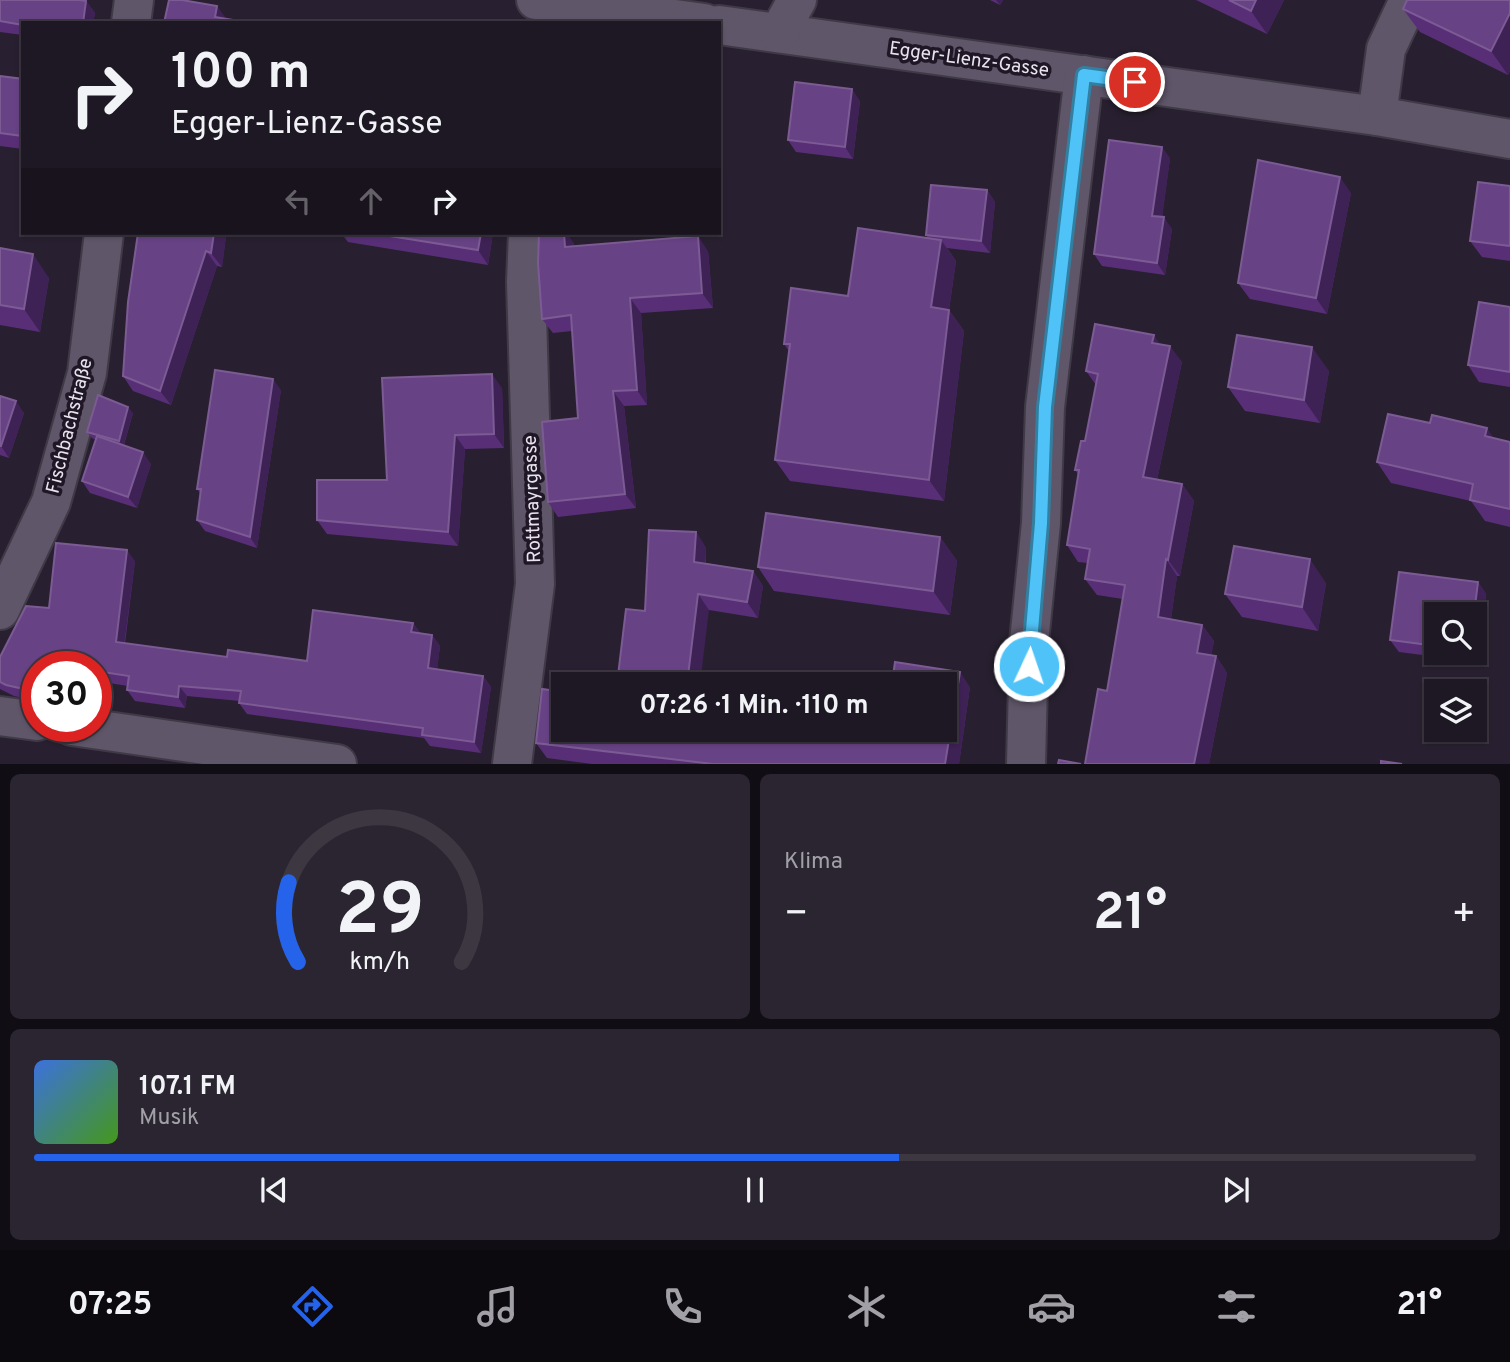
<!DOCTYPE html>
<html lang="de">
<meta charset="utf-8">
<style>
:root{--surface:#1e1824;--page:#2b2531;--text:#f1f3f6;--muted:#a1a0a6;--line:#3c3741;--accent:#2563eb}
body{margin:0;font-family:Overpass,sans-serif;background:var(--page);color:var(--text);height:100vh;display:flex;flex-direction:column;font-size:26px;white-space:nowrap}
*{box-sizing:border-box;margin:0}
p{font-size:23px;color:var(--muted)}
.icon{flex:none;width:38px;height:38px;fill:none;stroke:currentColor;stroke-width:2;stroke-linecap:round;stroke-linejoin:round}
.map{position:relative;height:764px;overflow:hidden}
.drawer{display:flex;flex-direction:column;gap:10px;padding:10px;background:#100d14;flex:1}
.drawer>*{flex:none}
.banner{position:absolute;left:21px;top:21px;width:700px;height:214px;border-radius:0px;box-shadow:0 2px 5px #0004,0 0 0 2px var(--line);background:#1e1824;color:var(--text);overflow:hidden}
.controls{position:absolute;left:1424px;top:602px;display:grid;gap:14px}
.controls a{display:grid;place-items:center;width:63px;height:63px;border-radius:0px;background:var(--surface);box-shadow:0 2px 5px #0004,0 0 0 2px var(--line);font-size:35px}
.speed{position:absolute;left:21px;top:651px;display:flex;gap:14px;font-size:35px;font-weight:700;text-align:center}
.speed>*{display:grid;place-content:center;width:91px;height:91px;border-radius:50%;background:var(--surface);box-shadow:0 2px 5px #0004,0 0 0 2px var(--line);line-height:1}
.speed .limit{border:10px solid #d22;background:#fff;color:#111}
.pin{position:absolute;display:grid;place-items:center;width:60px;height:60px;color:#fff;margin:-30px;border:4px solid #fff;border-radius:50%;box-shadow:0 2px 7px #0007}
.me{position:absolute;width:77px;margin:-38px;rotate:3deg;stroke-linejoin:round;filter:drop-shadow(0 0 5px #0008)}
.turn{display:flex;align-items:center;gap:24px;height:147px;padding:0 35px;font-size:32px}
.turn .icon{width:91px;height:91px;stroke-width:2.5}
.turn b{display:block;font-size:49px;line-height:60px}
.lanes{display:flex;align-items:center;height:66px;padding:0 35px;background:#0003;justify-content:center;gap:35px;direction:ltr}
.lanes .off{opacity:.35}
.big{font-size:52px;font-weight:700;line-height:1.1}
.drawer .card{flex:1;display:flex;flex-direction:column;justify-content:center;gap:10px;min-width:0;padding:0 24px;border-radius:10px;background:var(--page)}
.drawer .dial{align-items:center;gap:0}
.dial svg{height:182px;overflow:visible;fill:none;stroke:var(--line);stroke-width:7;stroke-linecap:round;text-anchor:middle}
.dial text{fill:var(--text);stroke:none}
.song{display:flex;align-items:center;gap:21px}
.cover{width:84px;height:84px;border-radius:10px;background:linear-gradient(135deg,hsl(220 70% 55%),hsl(100 70% 35%))}
.played{height:7px;border-radius:4px;background:linear-gradient(90deg,var(--accent) 60%,var(--line) 60%)}
.keys{display:flex;justify-content:space-around;direction:ltr}
.heat{display:flex;justify-content:space-between;align-items:center;font-size:38px;direction:ltr}
.drawer .tiles{flex:1;display:grid;gap:10px;grid-template-columns:1fr 1fr}
.card:last-child{grid-column:span 2}
.trip{position:absolute;left:551px;top:672px;width:406px;height:70px;border-radius:0px;background:var(--surface);box-shadow:0 2px 5px #0004,0 0 0 2px var(--line);font-weight:700;line-height:70px;text-align:center}
.dock{display:flex;height:112px;justify-content:space-around;align-items:center;background:#0c0a0e;color:var(--muted)}
.dock .icon{width:49px;height:49px}
.dock .selected{color:var(--accent)}
.dock b{font-size:32px;color:var(--text)}
.map>svg:first-child{display:block}
.lines{fill:none;stroke-linecap:round;stroke-linejoin:round}
.minor-casing{stroke:#403a47;stroke-width:42}
.minor{stroke:#5f5669;stroke-width:38}
.wall{fill:#582f77;fill-rule:evenodd}
.shaded-wall{fill:#3e2155}
.building{fill:#674284;stroke:#7c5b94;stroke-width:2}
.route-casing{stroke:#337fa1;stroke-width:18}
.route{stroke:#4fc3f7;stroke-width:12}
.labels{text-anchor:middle;dominant-baseline:central;stroke-width:7;stroke-linejoin:round;paint-order:stroke}
.street-label{font-size:19px;fill:#e8e3ee;stroke:#1f1726}
</style>
<div class="map">
<svg width="1510" height="764" viewBox="0 0 1510 764">
<rect width="100%" height="100%" fill="#282030"/>
<g class="lines">
<g class="minor-casing">
<g id="minor">
<path d="M 536,0 L 704,23"/>
<path d="M 131,23 L 134,0"/>
<path d="M 719,25 L 1377,116 L 1510,139"/>
<path d="M 779,33 L 797,0"/>
<path d="M 1377,116 L 1386,49 L 1409,0"/>
<path d="M 0,610 L 51,502 L 87,373 L 104,233"/>
<path d="M 0,716 L 37,721"/>
<path d="M 72,726 L 337,764"/>
<path d="M 512,764 L 535,584 L 526,282 L 528,233"/>
<path d="M 1026,764 L 1029,642 L 1041,523 L 1045,407 L 1084,75"/>
</g>
</g>
<use href="#minor" class="minor"/>
</g>
<g class="wall">
<path d="M 0,0 L 86,1 L 95,13 L 93,23 L 23,23 L 23,35 L 0,32 Z"/>
<path d="M 990,0 L 1003,0 L 1000,5 Z"/>
<path d="M 1196,0 L 1284,0 L 1267,34 Z"/>
<path d="M 1510,0 L 1510,71 L 1508,75 L 1420,32 L 1403,9 Z"/>
<path d="M 0,76 L 23,79 L 23,149 L 0,146 Z"/>
<path d="M 860,101 L 853,159 L 796,152 L 788,140 Z"/>
<path d="M 1170,158 L 1162,217 L 1172,229 L 1165,275 L 1102,266 L 1094,254 Z"/>
<path d="M 1510,186 L 1510,261 L 1482,257 L 1470,241 Z"/>
<path d="M 987,190 L 995,202 L 990,253 L 947,248 L 956,261 L 949,310 L 964,331 L 944,501 L 790,481 L 775,460 L 789,351 L 784,344 L 928,238 L 926,235 Z"/>
<path d="M 1351,193 L 1327,314 L 1250,299 L 1238,283 Z"/>
<path d="M 138,233 L 226,236 L 222,267 L 217,266 L 171,405 L 133,391 L 123,376 Z"/>
<path d="M 341,233 L 493,233 L 488,265 L 348,242 Z"/>
<path d="M 573,242 L 574,246 L 708,251 L 713,308 L 641,313 L 647,405 L 624,406 L 636,508 L 558,517 L 548,502 L 578,418 L 572,331 L 553,333 L 542,319 Z"/>
<path d="M 0,248 L 49,278 L 40,332 L 0,325 Z"/>
<path d="M 1510,307 L 1510,387 L 1479,382 L 1468,365 Z"/>
<path d="M 1160,344 L 1182,362 L 1157,480 L 1182,484 L 1194,501 L 1180,576 L 1177,576 L 1171,619 L 1202,625 L 1214,641 L 1211,656 L 1216,656 L 1227,673 L 1209,764 L 1085,764 L 1107,691 L 1123,599 L 1097,595 L 1085,579 L 1088,563 L 1078,562 L 1067,545 L 1078,474 L 1075,470 L 1085,441 L 1096,385 L 1086,371 Z"/>
<path d="M 1329,371 L 1320,423 L 1245,411 L 1228,387 Z"/>
<path d="M 502,388 L 504,448 L 465,449 L 458,546 L 327,534 L 317,520 L 387,480 Z"/>
<path d="M 281,390 L 257,548 L 205,531 L 197,520 L 200,493 L 197,489 Z"/>
<path d="M 0,396 L 24,413 L 9,458 L 0,455 Z"/>
<path d="M 133,413 L 124,445 L 151,464 L 137,508 L 90,493 L 82,481 L 96,440 L 92,438 L 87,432 Z"/>
<path d="M 1494,438 L 1510,442 L 1510,527 L 1485,521 L 1471,501 L 1391,483 L 1377,462 Z"/>
<path d="M 696,532 L 706,548 L 706,563 L 753,571 L 763,586 L 758,618 L 709,610 L 645,611 Z"/>
<path d="M 940,537 L 957,561 L 950,615 L 774,591 L 758,567 Z"/>
<path d="M 135,561 L 125,643 L 227,657 L 307,661 L 413,623 L 420,633 L 432,635 L 440,646 L 437,669 L 483,676 L 491,687 L 481,753 L 430,746 L 424,738 L 247,714 L 239,703 L 240,701 L 187,696 L 185,708 L 135,701 L 127,690 L 128,686 L 96,681 L 96,667 L 37,667 L 37,701 L 14,696 L 0,689 L 0,657 L 49,608 Z"/>
<path d="M 1399,572 L 1478,582 L 1486,594 L 1478,662 L 1399,652 L 1390,640 ZM 1437,614 L 1475,614 L 1475,653 L 1437,653 Z"/>
<path d="M 1326,583 L 1318,631 L 1242,617 L 1225,594 Z"/>
<path d="M 970,687 L 959,764 L 592,764 L 547,758 L 536,743 L 564,730 L 945,730 Z"/>
</g>
<g class="shaded-wall">
<path d="M 996,0 L 1003,0 L 1000,5 Z"/>
<path d="M 1256,0 L 1284,0 L 1267,34 L 1251,11 Z"/>
<path d="M 86,1 L 95,13 L 93,23 L 83,23 Z"/>
<path d="M 217,6 L 228,21 L 215,17 Z"/>
<path d="M 1510,13 L 1510,71 L 1508,75 L 1491,51 Z"/>
<path d="M 852,89 L 860,101 L 853,159 L 845,147 Z"/>
<path d="M 1162,147 L 1170,158 L 1161,227 L 1152,216 Z"/>
<path d="M 1340,177 L 1351,193 L 1327,314 L 1316,298 Z"/>
<path d="M 987,190 L 995,202 L 990,253 L 981,241 Z"/>
<path d="M 1164,217 L 1172,229 L 1165,275 L 1157,263 Z"/>
<path d="M 214,233 L 223,233 L 226,236 L 222,267 L 211,253 Z"/>
<path d="M 481,233 L 493,233 L 488,265 L 478,250 Z"/>
<path d="M 564,233 L 567,233 L 573,242 L 575,262 L 565,247 Z"/>
<path d="M 698,236 L 708,251 L 713,308 L 702,293 Z"/>
<path d="M 941,240 L 956,261 L 946,329 L 931,307 Z"/>
<path d="M 206,251 L 217,266 L 171,405 L 160,391 Z"/>
<path d="M 33,254 L 49,278 L 40,332 L 24,309 Z"/>
<path d="M 630,298 L 641,313 L 647,405 L 637,390 Z"/>
<path d="M 949,310 L 964,331 L 944,501 L 929,480 Z"/>
<path d="M 1154,335 L 1165,351 L 1152,343 Z"/>
<path d="M 1170,346 L 1182,362 L 1154,494 L 1143,477 Z"/>
<path d="M 1312,347 L 1329,371 L 1320,423 L 1304,400 Z"/>
<path d="M 492,374 L 502,388 L 504,448 L 494,434 Z"/>
<path d="M 273,379 L 281,390 L 257,548 L 250,537 Z"/>
<path d="M 613,391 L 624,406 L 636,508 L 625,494 Z"/>
<path d="M 16,401 L 24,413 L 9,458 L 1,446 Z"/>
<path d="M 128,407 L 133,413 L 123,447 L 119,441 Z"/>
<path d="M 1487,428 L 1501,449 L 1485,436 Z"/>
<path d="M 455,435 L 465,449 L 458,546 L 448,532 Z"/>
<path d="M 143,452 L 151,464 L 137,508 L 128,497 Z"/>
<path d="M 1182,484 L 1194,501 L 1180,576 L 1168,560 Z"/>
<path d="M 696,532 L 706,548 L 705,577 L 694,562 Z"/>
<path d="M 940,537 L 957,561 L 950,615 L 933,591 Z"/>
<path d="M 127,550 L 135,561 L 123,653 L 116,642 Z"/>
<path d="M 1166,559 L 1177,576 L 1169,633 L 1158,617 Z"/>
<path d="M 1310,559 L 1326,583 L 1318,631 L 1302,607 Z"/>
<path d="M 753,571 L 763,586 L 758,618 L 747,602 Z"/>
<path d="M 1478,582 L 1486,594 L 1478,662 L 1471,653 L 1475,653 L 1475,614 L 1474,614 Z"/>
<path d="M 698,594 L 709,610 L 700,684 L 687,684 Z"/>
<path d="M 413,623 L 420,634 L 411,632 Z"/>
<path d="M 1202,625 L 1214,641 L 1209,669 L 1197,653 Z"/>
<path d="M 432,635 L 440,646 L 436,679 L 428,668 Z"/>
<path d="M 1216,656 L 1227,673 L 1209,764 L 1194,764 Z"/>
<path d="M 960,672 L 970,687 L 959,764 L 945,764 Z"/>
<path d="M 483,676 L 491,687 L 481,753 L 474,742 Z"/>
<path d="M 179,686 L 187,696 L 185,708 L 178,697 Z"/>
</g>
<g class="building">
<path d="M 0,0 L 80,0 L 86,1 L 83,23 L 23,23 L 23,25 L 0,21 Z"/>
<path d="M 169,0 L 182,0 L 217,6 L 215,17 L 251,23 L 164,23 Z"/>
<path d="M 1229,0 L 1256,0 L 1251,11 Z"/>
<path d="M 1407,0 L 1510,0 L 1510,13 L 1491,51 L 1403,9 Z"/>
<path d="M 0,76 L 23,79 L 23,136 L 0,133 Z"/>
<path d="M 795,82 L 852,89 L 845,147 L 788,140 Z"/>
<path d="M 1109,140 L 1162,147 L 1152,216 L 1164,217 L 1157,263 L 1094,254 Z"/>
<path d="M 1258,160 L 1340,177 L 1316,298 L 1238,283 Z"/>
<path d="M 1478,182 L 1510,186 L 1510,246 L 1470,241 Z"/>
<path d="M 931,185 L 987,190 L 981,241 L 926,235 Z"/>
<path d="M 858,228 L 941,240 L 931,307 L 949,310 L 929,480 L 775,460 L 790,344 L 784,344 L 791,288 L 848,296 Z"/>
<path d="M 138,233 L 214,233 L 211,253 L 206,251 L 160,391 L 123,376 L 128,302 Z"/>
<path d="M 371,233 L 481,233 L 478,250 Z"/>
<path d="M 539,233 L 564,233 L 565,247 L 698,236 L 702,293 L 630,298 L 637,390 L 613,391 L 625,494 L 548,502 L 542,422 L 578,418 L 571,315 L 542,319 L 538,263 Z"/>
<path d="M 0,248 L 33,254 L 24,309 L 0,305 Z"/>
<path d="M 1479,302 L 1510,307 L 1510,372 L 1468,365 Z"/>
<path d="M 1095,324 L 1154,335 L 1152,343 L 1170,346 L 1143,477 L 1182,484 L 1168,560 L 1166,559 L 1158,617 L 1202,625 L 1197,653 L 1216,656 L 1194,764 L 1085,764 L 1098,689 L 1107,691 L 1125,585 L 1085,579 L 1090,549 L 1067,545 L 1079,470 L 1075,470 L 1081,441 L 1085,441 L 1098,374 L 1086,371 Z"/>
<path d="M 1237,335 L 1312,347 L 1304,400 L 1228,387 Z"/>
<path d="M 215,370 L 273,379 L 250,537 L 197,520 L 201,489 L 197,489 Z"/>
<path d="M 492,374 L 494,434 L 455,435 L 448,532 L 317,520 L 317,480 L 387,480 L 382,378 Z"/>
<path d="M 98,395 L 128,407 L 119,441 L 87,432 Z"/>
<path d="M 0,396 L 16,401 L 1,446 L 0,446 Z"/>
<path d="M 1388,414 L 1430,423 L 1432,415 L 1487,428 L 1485,436 L 1510,442 L 1510,509 L 1470,500 L 1473,484 L 1377,462 Z"/>
<path d="M 97,436 L 143,452 L 128,497 L 82,481 Z"/>
<path d="M 766,513 L 940,537 L 933,591 L 758,567 Z"/>
<path d="M 649,530 L 696,532 L 694,562 L 753,571 L 747,602 L 698,594 L 687,684 L 617,684 L 626,609 L 645,611 Z"/>
<path d="M 56,543 L 127,550 L 116,642 L 227,657 L 228,650 L 307,661 L 313,610 L 413,623 L 411,632 L 432,635 L 428,668 L 483,676 L 474,742 L 422,735 L 423,728 L 239,703 L 241,691 L 179,686 L 178,697 L 127,690 L 129,676 L 96,671 L 96,667 L 37,667 L 37,692 L 6,685 L 0,682 L 0,657 L 26,606 L 49,608 Z"/>
<path d="M 1234,546 L 1310,559 L 1302,607 L 1225,594 Z"/>
<path d="M 1399,572 L 1478,582 L 1474,614 L 1437,614 L 1437,646 L 1390,640 Z"/>
<path d="M 895,662 L 960,672 L 945,764 L 713,764 L 536,743 L 542,689 L 564,692 L 564,730 L 945,730 L 945,684 L 892,684 Z"/>
<path d="M 1059,760 L 1081,764 L 1058,764 Z"/>
<path d="M 1381,761 L 1402,764 L 1381,764 Z"/>
</g>
<g class="lines">
<g class="route-casing">
<path id="route" d="M 1029,666 L 1041,523 L 1045,407 L 1084,75 L 1135,82"/>
</g>
<use href="#route" class="route"/>
</g>
<g class="labels">
<g class="street-label">
<text transform="translate(969 60) rotate(8)">Egger-Lienz-Gasse</text>
<text transform="translate(70 426) rotate(-76)">Fischbachstraße</text>
<text transform="translate(533 499) rotate(-92)">Rottmayrgasse</text>
</g>
</g>
</svg>
<div class="controls">
<a><svg class="icon" aria-label="search" viewBox="0 0 24 24"><circle cx="10" cy="10" r="6"/><path d="M15 15l6 6"/></svg></a>
<a><svg class="icon" aria-label="layers" viewBox="0 0 24 24"><path d="M12 4l9 5-9 5-9-5zM3 14l9 5 9-5"/></svg></a>
</div>
<div class="speed"><div class="limit">30</div></div>
<div class="pin" style="left:1135px;top:82px;background:#d93025"><svg class="icon" aria-label="arrive" viewBox="0 0 24 24"><path d="M6 21V4h12l-3 4 3 4H6"/></svg></div>
<svg class="me" style="left:1029px;top:666px" viewBox="-20 -20 40 40"><circle r="17" fill="#4fc3f7" stroke="#fff" stroke-width="3"/><path d="M0-11L8 9 0 5-8 9z" fill="#fff"/></svg>
<div class="trip">07:26 · 1 Min. · 110 m</div>
<div class="banner">
<div class="turn"><svg class="icon" aria-label="right" viewBox="0 0 24 24"><path d="M7 20v-9h11M14 6l5 5-5 5"/></svg><div><b>100 m</b>Egger-Lienz-Gasse</div></div>
<div class="lanes"><svg class="icon off" aria-label="left" viewBox="0 0 24 24"><path d="M17 20v-9H6M10 6l-5 5 5 5"/></svg><svg class="icon off" aria-label="ahead" viewBox="0 0 24 24"><path d="M12 20V5M6 11l6-6 6 6"/></svg><svg class="icon" aria-label="right" viewBox="0 0 24 24"><path d="M7 20v-9h11M14 6l5 5-5 5"/></svg></div>
</div>
</div>
<section class="drawer">
<div class="tiles">
<div class="card dial"><svg viewBox="0 0 100 80">
<path d="M14 69A42 42 0 1 1 86 69"/>
<path d="M14 69A42 42 0 0 1 10 34" stroke="#2563eb"/>
<text x="50" y="56" font-size="32" font-weight="700">29</text>
<text x="50" y="72" font-size="11">km/h</text>
</svg></div>
<div class="card"><p>Klima</p>
<div class="heat"><a>−</a><b class="big">21°</b><a>+</a></div>
</div>
<div class="card">
<div class="song"><i class="cover"></i><div><b>107.1 FM</b><p>Musik</p></div></div>
<div class="played"></div>
<div class="keys"><svg class="icon" aria-label="previous" viewBox="0 0 24 24"><path d="M18 5L8 12l10 7zM5 5v14"/></svg><svg class="icon" aria-label="pause" viewBox="0 0 24 24"><path d="M8 5v14M16 5v14"/></svg><svg class="icon" aria-label="next" viewBox="0 0 24 24"><path d="M6 5l10 7-10 7zM19 5v14"/></svg></div>
</div>
</div>
</section>
<nav class="dock">
<b>07:25</b>
<svg class="icon selected" aria-label="directions" viewBox="0 0 24 24"><path d="M12 3l9 9-9 9-9-9zM9 14v-3h6M13 9l2 2-2 2"/></svg>
<svg class="icon" aria-label="music" viewBox="0 0 24 24"><path d="M9 18V5l10-2v13"/><circle cx="6" cy="18" r="3"/><circle cx="16" cy="16" r="3"/></svg>
<svg class="icon" aria-label="phone" viewBox="0 0 24 24"><path d="M5 4h4l2 5-3 2q2 4 5 5l2-3 5 2v4C11 20 4 13 5 4z"/></svg>
<svg class="icon" aria-label="climate" viewBox="0 0 24 24"><path d="M12 3v18M4 7l16 10M4 17L20 7"/></svg>
<svg class="icon" aria-label="car" viewBox="0 0 24 24"><path d="M5 17H2v-5l4-1 3-4h7l3 4 3 1v5h-3M9 17h6M6 11h13"/><circle cx="7" cy="17" r="2"/><circle cx="17" cy="17" r="2"/></svg>
<svg class="icon" aria-label="filters" viewBox="0 0 24 24"><path d="M4 7h16M4 17h16"/><circle cx="9" cy="7" r="2"/><circle cx="15" cy="17" r="2"/></svg>
<b>21°</b>
</nav>
